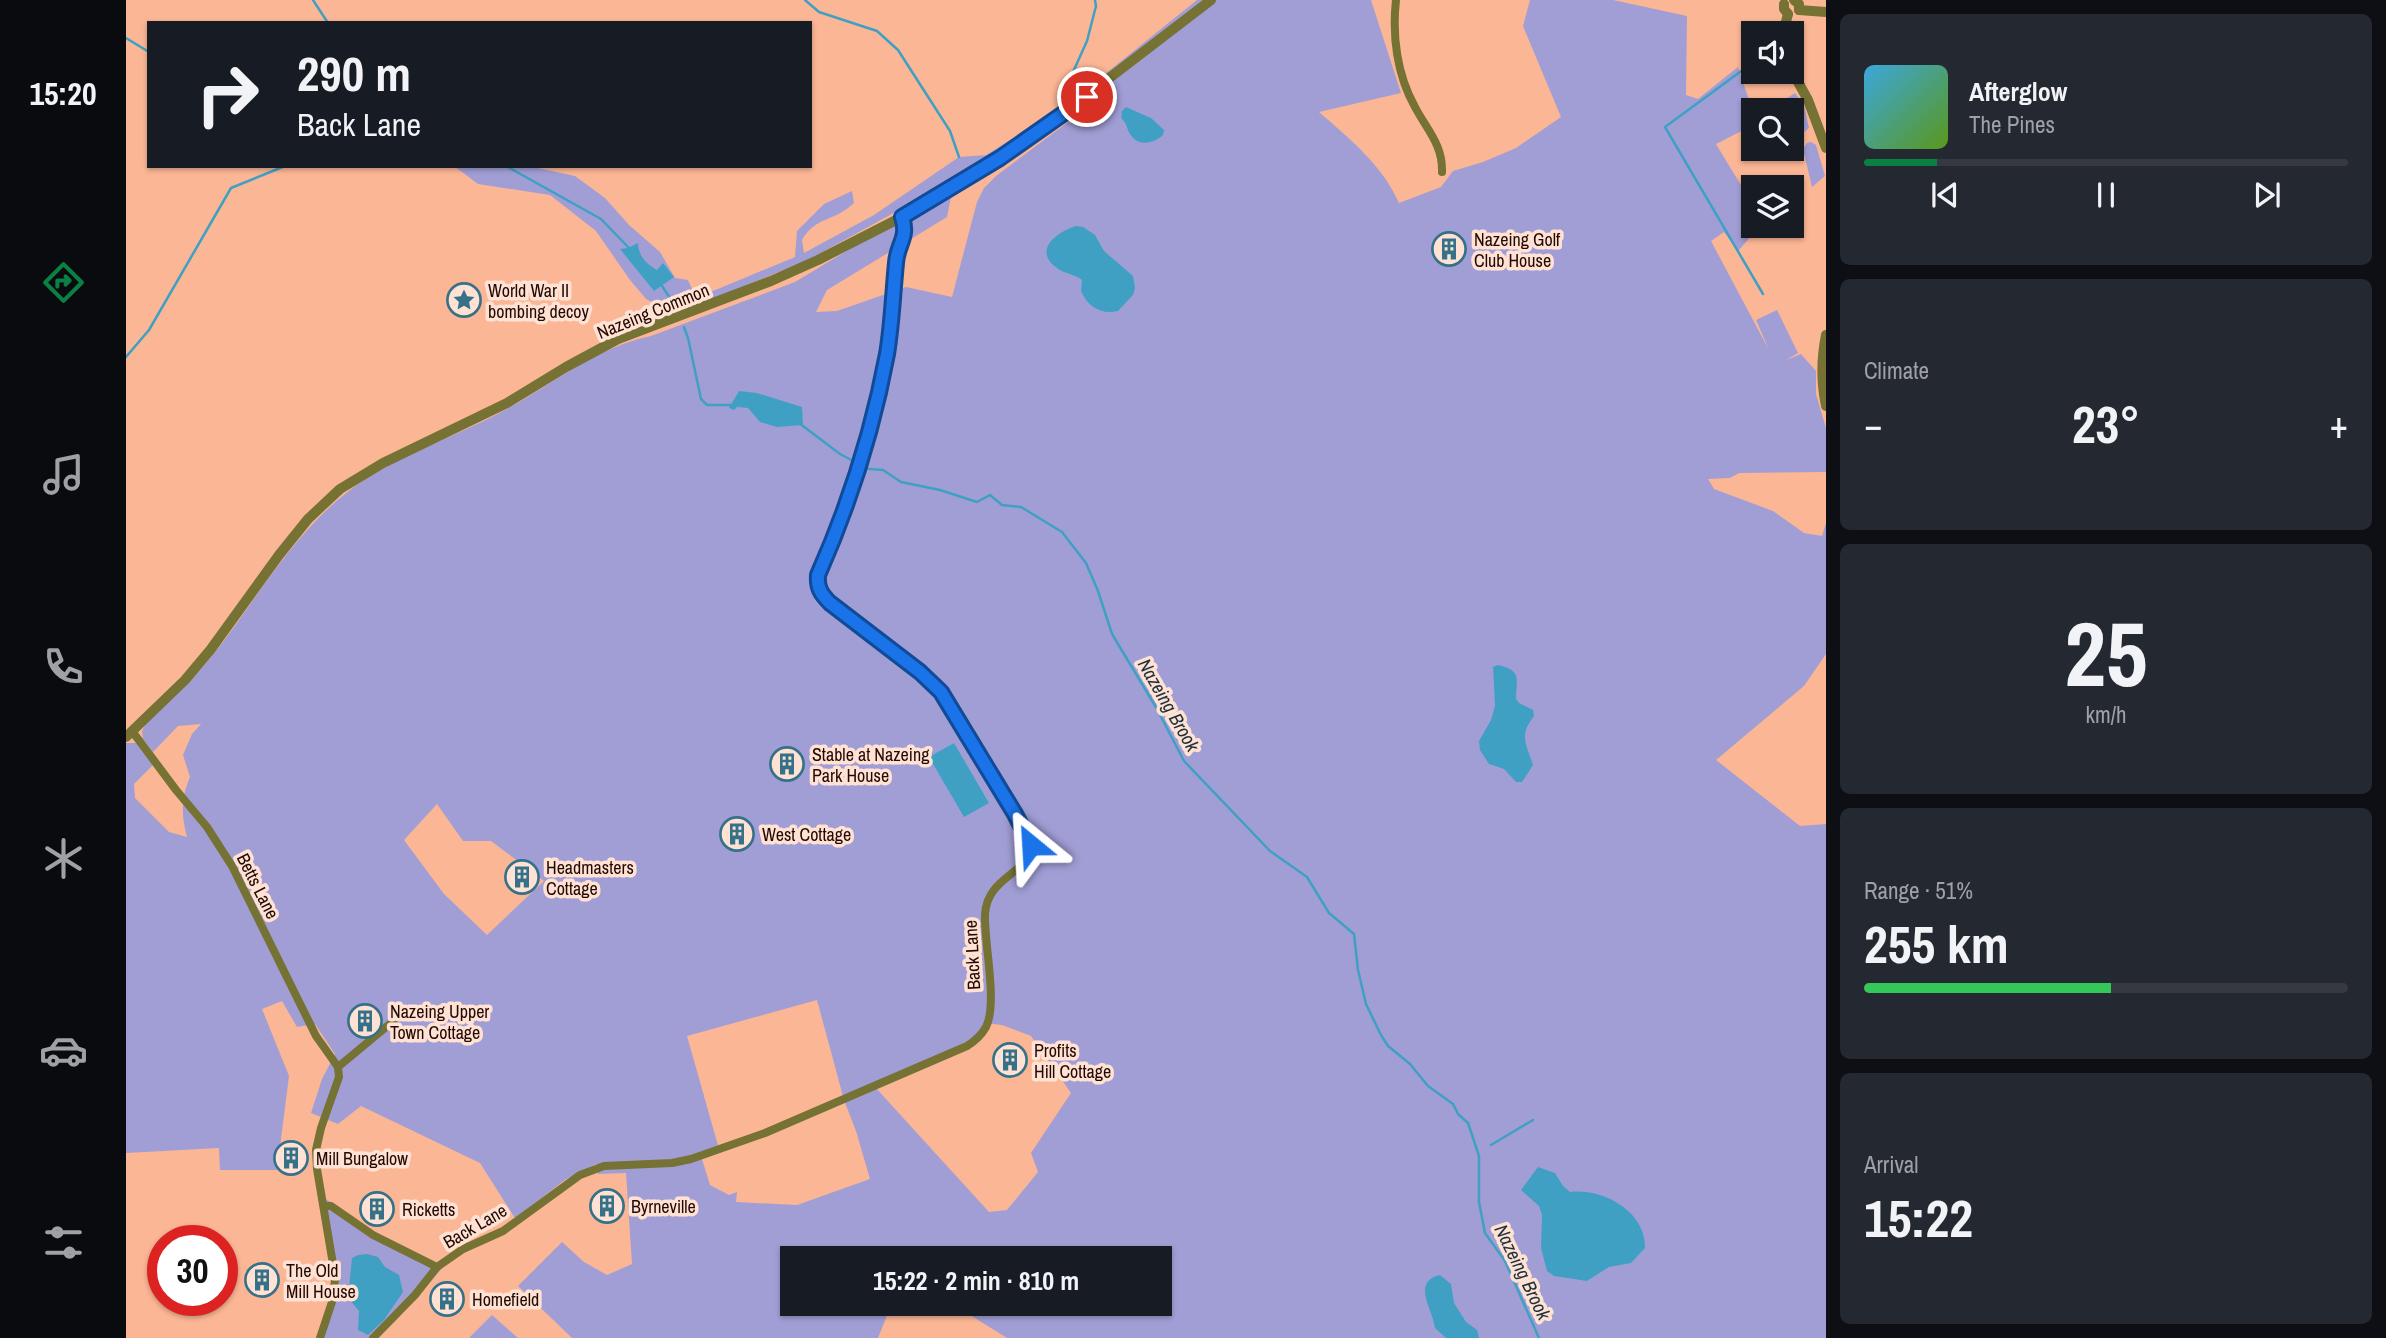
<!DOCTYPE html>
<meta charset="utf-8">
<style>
:root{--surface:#171b24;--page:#242831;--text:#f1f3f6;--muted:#9ea1a6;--line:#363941;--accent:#0b8043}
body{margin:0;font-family:"Archivo Narrow",sans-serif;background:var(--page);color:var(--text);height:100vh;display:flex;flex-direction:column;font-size:26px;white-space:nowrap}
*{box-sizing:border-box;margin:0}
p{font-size:23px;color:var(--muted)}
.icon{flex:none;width:38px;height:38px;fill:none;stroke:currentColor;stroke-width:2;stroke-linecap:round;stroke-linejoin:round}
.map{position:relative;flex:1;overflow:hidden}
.panel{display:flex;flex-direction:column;gap:14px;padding:14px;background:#0d0f14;width:560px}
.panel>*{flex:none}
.hud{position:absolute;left:21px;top:21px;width:665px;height:147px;border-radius:0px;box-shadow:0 2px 5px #0004;background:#171b24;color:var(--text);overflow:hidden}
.fabs{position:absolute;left:1615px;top:21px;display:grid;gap:14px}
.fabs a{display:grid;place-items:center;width:63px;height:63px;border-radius:0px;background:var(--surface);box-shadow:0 2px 5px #0004;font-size:35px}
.speed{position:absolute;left:21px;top:1225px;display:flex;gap:14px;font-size:35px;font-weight:700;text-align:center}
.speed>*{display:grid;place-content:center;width:91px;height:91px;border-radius:50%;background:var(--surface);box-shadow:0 2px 5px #0004;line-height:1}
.speed .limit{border:10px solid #d22;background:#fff;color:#111}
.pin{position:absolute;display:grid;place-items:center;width:60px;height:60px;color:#fff;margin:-30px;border:4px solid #fff;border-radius:50%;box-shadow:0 2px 7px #0007}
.me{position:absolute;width:77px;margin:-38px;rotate:333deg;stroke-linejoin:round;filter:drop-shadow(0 0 5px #0008)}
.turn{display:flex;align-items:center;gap:24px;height:147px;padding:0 35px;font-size:32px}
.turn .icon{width:91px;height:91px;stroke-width:2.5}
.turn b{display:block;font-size:49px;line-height:60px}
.big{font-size:52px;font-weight:700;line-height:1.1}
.panel .widget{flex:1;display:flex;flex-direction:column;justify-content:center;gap:10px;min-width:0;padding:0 24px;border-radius:10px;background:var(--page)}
.panel .dial{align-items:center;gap:0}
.dial b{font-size:91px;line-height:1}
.song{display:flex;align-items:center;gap:21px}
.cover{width:84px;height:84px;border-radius:10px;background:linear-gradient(135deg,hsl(200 70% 55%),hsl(90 70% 35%))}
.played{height:7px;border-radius:4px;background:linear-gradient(90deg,var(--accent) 15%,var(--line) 15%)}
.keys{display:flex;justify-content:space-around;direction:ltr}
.heat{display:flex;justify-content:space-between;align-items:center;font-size:38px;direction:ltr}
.charge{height:10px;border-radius:5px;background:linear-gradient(90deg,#34c759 51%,var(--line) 0)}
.trip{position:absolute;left:654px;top:1246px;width:392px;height:70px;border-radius:0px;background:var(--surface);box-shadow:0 2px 5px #0004;font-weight:700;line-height:70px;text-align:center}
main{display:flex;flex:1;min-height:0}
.tab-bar{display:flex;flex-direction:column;width:126px;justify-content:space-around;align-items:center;background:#090b0e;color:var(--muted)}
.tab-bar .icon{width:49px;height:49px}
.tab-bar .current{color:var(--accent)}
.tab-bar b{font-size:32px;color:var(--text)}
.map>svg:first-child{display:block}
.green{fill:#a19ed6;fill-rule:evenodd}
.water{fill:#40a0c4}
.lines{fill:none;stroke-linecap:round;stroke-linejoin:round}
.stream{stroke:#40a0c4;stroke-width:2.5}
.minor{stroke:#757233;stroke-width:8}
.tertiary{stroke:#757233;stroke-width:10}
.route-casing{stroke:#114b97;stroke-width:18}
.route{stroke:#1a73e8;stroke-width:12}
.labels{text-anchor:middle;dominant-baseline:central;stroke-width:7;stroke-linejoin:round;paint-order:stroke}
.poi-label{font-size:18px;fill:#210901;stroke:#ffe2d4;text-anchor:start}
.street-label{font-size:18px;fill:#210901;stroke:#ffe2d4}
.water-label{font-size:19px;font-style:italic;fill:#1c313a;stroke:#ffe2d4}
</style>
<main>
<nav class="tab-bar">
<b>15:20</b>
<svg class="icon current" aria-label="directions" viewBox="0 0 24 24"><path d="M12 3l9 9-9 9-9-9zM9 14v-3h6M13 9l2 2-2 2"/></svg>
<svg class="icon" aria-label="music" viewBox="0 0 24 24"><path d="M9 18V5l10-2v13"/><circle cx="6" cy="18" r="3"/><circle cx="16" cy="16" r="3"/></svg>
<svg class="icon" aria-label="phone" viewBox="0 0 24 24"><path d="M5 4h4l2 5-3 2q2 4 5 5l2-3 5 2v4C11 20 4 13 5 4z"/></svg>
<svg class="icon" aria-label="climate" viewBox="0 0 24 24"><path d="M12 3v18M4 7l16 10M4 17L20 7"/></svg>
<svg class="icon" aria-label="car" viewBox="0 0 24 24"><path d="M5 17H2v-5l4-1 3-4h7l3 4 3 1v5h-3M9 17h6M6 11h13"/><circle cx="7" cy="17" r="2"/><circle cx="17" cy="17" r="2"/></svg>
<svg class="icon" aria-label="filters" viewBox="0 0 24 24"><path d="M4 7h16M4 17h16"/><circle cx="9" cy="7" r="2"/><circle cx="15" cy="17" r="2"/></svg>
</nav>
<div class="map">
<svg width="1700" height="1338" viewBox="0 0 1700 1338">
<rect width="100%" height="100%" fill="#fbb695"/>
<g class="green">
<path d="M 1071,0 L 1245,0 L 1275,93 L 1193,112 C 1223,138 1257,166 1273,203 L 1315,187 L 1327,171 L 1357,162 L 1390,148 L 1435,117 L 1397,26 L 1404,0 L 1487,0 L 1561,16 L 1560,95 L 1572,99 L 1612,67 L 1622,97 L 1630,110 L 1628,110 L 1627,125 L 1590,144 L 1627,205 L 1628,226 L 1634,226 L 1612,251 L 1598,232 L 1585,241 L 1643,350 L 1630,320 L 1651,310 L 1672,353 L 1660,360 L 1675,354 L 1690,371 L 1690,394 L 1700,428 L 1700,472 L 1613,473 L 1604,478 L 1582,479 L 1588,489 L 1647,511 L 1678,533 L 1696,536 L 1700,523 L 1700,654 L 1678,686 L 1590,760 L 1674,826 L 1700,824 L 1700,1338 L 881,1338 L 828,1305 L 762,1313 L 752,1338 L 446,1338 L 392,1286 L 436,1242 L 458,1262 L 481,1275 L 506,1264 L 500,1173 L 472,1174 L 470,1164 L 439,1180 L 389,1218 L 354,1163 L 235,1106 L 212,1124 L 185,1113 L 196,1079 L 209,1054 L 189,1024 L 171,1027 L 156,1001 L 136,1009 L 163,1076 L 151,1170 L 94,1170 L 93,1148 L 0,1153 L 0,743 L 10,743 L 27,765 L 8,784 L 9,798 L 43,832 L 61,837 C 55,816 55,797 64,777 L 57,755 L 66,734 L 75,724 L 52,726 L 27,752 L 17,739 L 16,731 L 20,723 C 48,698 74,672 97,642 C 135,591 168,535 219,494 C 266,456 326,439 379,410 C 427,384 470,347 525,336 L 669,282 L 827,187 L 821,217 L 701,290 L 690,312 L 711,311 L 780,287 L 826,297 L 851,202 L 858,188 L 870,176 L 954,113 L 845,176 L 795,198 L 680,261 L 571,305 L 568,298 L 541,310 L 520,299 L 504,280 L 470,231 L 424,195 L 352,184 L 328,166 L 403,166 L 449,176 L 479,198 L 503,225 L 534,252 L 549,278 L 562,280 L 566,289 L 587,291 L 669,257 L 671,231 L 698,204 L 726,191 L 728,203 C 708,222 690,216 676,240 L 678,253 L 748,215 L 833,157 L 860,155 L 927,113 L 937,100 L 943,81 L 974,78 ZM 311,804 L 337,841 L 365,841 L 418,881 L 361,935 L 318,894 L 278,840 ZM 691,1000 L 718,1100 L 730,1131 L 744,1179 L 671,1205 L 610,1202 L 611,1192 L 603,1195 L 584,1185 L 575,1156 L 593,1149 L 561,1036 ZM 858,1023 L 876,1025 L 905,1036 L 945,1093 L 905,1153 L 912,1172 L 881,1210 L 863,1212 L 749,1087 L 850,1037 ZM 667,1258 L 1034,1258 L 1034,1304 L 667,1304 Z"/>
<path d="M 1669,93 L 1678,106 L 1683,128 L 1678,132 L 1666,136 L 1666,110 L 1643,110 Z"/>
<path d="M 1685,142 L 1690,145 L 1699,176 L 1686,187 L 1677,149 L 1681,143 Z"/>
<path d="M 197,1197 L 254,1236 L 317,1267 L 289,1300 L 250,1338 L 192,1338 L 208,1296 Z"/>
<path d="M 366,1315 L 392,1338 L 343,1338 Z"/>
</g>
<g class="water">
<path d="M 1000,107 L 1025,118 L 1038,130 L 1037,135 C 1027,144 1012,147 1004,134 C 1000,128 1002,124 995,118 L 996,111 Z"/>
<path d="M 950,226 L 957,227 L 969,235 L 978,251 L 1007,276 L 1009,288 L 1007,295 L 992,311 C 975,315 962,307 955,291 L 956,280 C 949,274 938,274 931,268 C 906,250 931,232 950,226 Z"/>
<path d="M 512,243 C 512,255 520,264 531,270 L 537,263 L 548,277 L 528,291 L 494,249 L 502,248 Z"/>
<path d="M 613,391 L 631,393 L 676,407 L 677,425 L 651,427 L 634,422 L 622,408 L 611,407 L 608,410 L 603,408 Z"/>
<path d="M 1372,665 C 1397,671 1390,679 1390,699 L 1393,703 L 1407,710 L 1408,716 C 1392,736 1401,745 1407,765 L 1396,782 L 1390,782 L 1378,769 L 1363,764 L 1354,750 L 1353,741 L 1365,720 L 1369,706 L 1367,667 Z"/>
<path d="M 828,743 L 863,803 L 838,817 L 803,757 Z"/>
<path d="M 1412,1167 L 1429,1173 L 1437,1186 L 1444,1192 C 1478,1188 1520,1212 1519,1248 L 1505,1263 L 1483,1267 L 1461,1281 L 1428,1276 L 1421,1271 L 1415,1248 L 1416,1215 L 1413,1206 L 1395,1190 Z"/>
<path d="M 241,1254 L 252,1257 L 259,1267 L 273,1275 L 277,1292 L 258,1320 L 242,1335 L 232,1330 L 233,1311 L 222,1298 L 226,1258 L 232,1255 Z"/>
<path d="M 1314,1275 L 1325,1284 L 1328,1303 L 1340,1322 L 1351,1330 L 1353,1338 L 1320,1338 L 1309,1328 C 1307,1309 1285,1282 1314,1275 Z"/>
</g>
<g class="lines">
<g class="stream">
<path d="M 187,0 L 202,23"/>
<path d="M 679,0 L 693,12 L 751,31 L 772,50 L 824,131 L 833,157"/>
<path d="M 0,38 L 23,52"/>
<path d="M 1618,69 L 1539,127 L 1637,294"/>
<path d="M 943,81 L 961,41 L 970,6 L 969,0"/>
<path d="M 380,166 L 475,219 L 504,249"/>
<path d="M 534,283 L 548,304"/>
<path d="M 558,327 L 562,338 L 575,399 L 581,405 L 607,405"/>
<path d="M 0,357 L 23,330 L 105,188 L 159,166"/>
<path d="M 673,423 L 714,454 L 731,463"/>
<path d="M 737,466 L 743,469 L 757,470 L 775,482 L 814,490 L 851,502 L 864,495 L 876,505 L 895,507 L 936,532 L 960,563 L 972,591 L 986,634 L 1031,709 L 1058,761 L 1144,851 L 1181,877 L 1203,913 L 1228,934 L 1232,970 L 1240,1004 L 1255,1035 L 1262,1046 L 1284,1064 L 1302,1086 L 1327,1104 L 1332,1114 L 1342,1123 L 1353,1156 L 1353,1202 L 1359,1233 L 1379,1261 L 1413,1338"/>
<path d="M 1365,1145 L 1407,1120"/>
</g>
<g class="minor">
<path d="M 1270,0 C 1266,36 1271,75 1289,107 C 1301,130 1317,145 1316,172"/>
<path d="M 6,731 L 50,790 L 81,827 L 106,866 L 190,1036 L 212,1067 L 213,1077 L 195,1128 L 190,1150 L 191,1169 L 209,1276 L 208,1296 L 194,1338"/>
<path d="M 212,1067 L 271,1018"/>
<path d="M 198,1206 L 205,1206 L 247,1235 L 311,1267"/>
<path d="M 247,1338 L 289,1295 L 311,1267 L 337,1249 L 377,1231 L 454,1175 L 478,1166 L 546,1163 L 565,1159 L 639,1133 L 841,1046 C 849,1041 855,1036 860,1027 C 872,1003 858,944 859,914 C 862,871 914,874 902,835 L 828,710 C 795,666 746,636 703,603 C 695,594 691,588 692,575 C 723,505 747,429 761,354 C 766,324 766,293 770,263 C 772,244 783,238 776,217"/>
</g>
<g class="tertiary">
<path d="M 1668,0 L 1673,4 L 1673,10"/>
<path d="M 1658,4 L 1658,9 L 1662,14"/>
<path d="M 1673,10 L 1700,12"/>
<path d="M 1657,33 L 1662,14"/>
<path d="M 1666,71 L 1682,100 L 1700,148"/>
<path d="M 1700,335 C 1695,360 1695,382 1700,406"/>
<path d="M 0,737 L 59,680 L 85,649 L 153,555 L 182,519 L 214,489 L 257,463 L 381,403 L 440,367 L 492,339 L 645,281 L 692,260 L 776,217 L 909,135 L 1085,0"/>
</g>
</g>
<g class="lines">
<g class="route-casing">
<path id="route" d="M 905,845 L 889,814 L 815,692 L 794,672 L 704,603 C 695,594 691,588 692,575 C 723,505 747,429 761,354 C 766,324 767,293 770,263 C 771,244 783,238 776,217 L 874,158 L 961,97"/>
</g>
<use href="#route" class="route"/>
</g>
<defs>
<g id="building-ring" transform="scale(1.75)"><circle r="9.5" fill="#ffe2d4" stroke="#357188" stroke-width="1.5"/><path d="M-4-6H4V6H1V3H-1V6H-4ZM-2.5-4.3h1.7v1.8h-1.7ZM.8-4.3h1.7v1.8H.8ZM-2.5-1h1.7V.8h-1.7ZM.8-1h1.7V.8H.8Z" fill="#357188"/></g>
<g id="sight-ring" transform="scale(1.75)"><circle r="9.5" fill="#ffe2d4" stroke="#357188" stroke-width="1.5"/><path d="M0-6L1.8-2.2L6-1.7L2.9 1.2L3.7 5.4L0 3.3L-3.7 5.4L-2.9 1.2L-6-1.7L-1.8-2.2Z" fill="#357188"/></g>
</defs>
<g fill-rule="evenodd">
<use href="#building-ring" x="1323" y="249"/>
<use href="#sight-ring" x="338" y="300"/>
<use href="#building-ring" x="661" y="764"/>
<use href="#building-ring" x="611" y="834"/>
<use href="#building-ring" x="396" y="877"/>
<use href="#building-ring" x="239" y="1021"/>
<use href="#building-ring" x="884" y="1060"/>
<use href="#building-ring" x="165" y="1158"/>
<use href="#building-ring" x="481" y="1206"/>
<use href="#building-ring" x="251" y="1209"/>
<use href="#building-ring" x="136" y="1280"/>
<use href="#building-ring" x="321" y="1299"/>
</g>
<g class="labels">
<g class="poi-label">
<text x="1348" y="239">Nazeing Golf<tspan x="1348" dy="21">Club House</tspan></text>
<text x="362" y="290">World War II<tspan x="362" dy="21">bombing decoy</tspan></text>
<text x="686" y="754">Stable at Nazeing<tspan x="686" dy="21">Park House</tspan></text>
<text x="636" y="834">West Cottage</text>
<text x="420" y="867">Headmasters<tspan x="420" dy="21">Cottage</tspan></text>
<text x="264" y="1011">Nazeing Upper<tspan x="264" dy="21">Town Cottage</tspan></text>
<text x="908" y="1050">Profits<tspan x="908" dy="21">Hill Cottage</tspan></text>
<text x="190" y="1158">Mill Bungalow</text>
<text x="505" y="1206">Byrneville</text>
<text x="276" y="1209">Ricketts</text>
<text x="160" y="1270">The Old<tspan x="160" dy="21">Mill House</tspan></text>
<text x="346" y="1299">Homefield</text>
</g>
<g class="street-label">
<text transform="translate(527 311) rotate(-22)">Nazeing Common</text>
<text transform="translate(132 886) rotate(63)">Betts Lane</text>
<text transform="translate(846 955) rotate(-93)">Back Lane</text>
<text transform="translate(349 1226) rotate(-30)">Back Lane</text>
</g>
<g class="water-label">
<text transform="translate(1043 705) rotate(60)">Nazeing Brook</text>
<text transform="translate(1397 1272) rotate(64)">Nazeing Brook</text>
</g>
</g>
</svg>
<div class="fabs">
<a><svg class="icon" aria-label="sound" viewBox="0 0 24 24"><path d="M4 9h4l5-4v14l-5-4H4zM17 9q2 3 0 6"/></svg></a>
<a><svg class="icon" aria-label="search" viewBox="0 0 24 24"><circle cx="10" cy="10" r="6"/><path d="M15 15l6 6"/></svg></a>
<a><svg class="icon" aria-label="layers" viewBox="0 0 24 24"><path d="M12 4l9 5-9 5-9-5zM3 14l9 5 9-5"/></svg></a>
</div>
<div class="speed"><div class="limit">30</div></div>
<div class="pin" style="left:961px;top:97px;background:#d93025"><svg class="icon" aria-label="arrive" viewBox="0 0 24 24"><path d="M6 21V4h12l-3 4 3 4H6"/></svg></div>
<svg class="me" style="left:905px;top:845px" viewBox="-20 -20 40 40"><path d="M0-17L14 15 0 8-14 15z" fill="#1a73e8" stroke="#fff" stroke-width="4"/></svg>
<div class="trip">15:22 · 2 min · 810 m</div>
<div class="hud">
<div class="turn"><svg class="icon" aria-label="right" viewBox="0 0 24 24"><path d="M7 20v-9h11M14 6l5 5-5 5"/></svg><div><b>290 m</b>Back Lane</div></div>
</div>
</div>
<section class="panel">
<div class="widget">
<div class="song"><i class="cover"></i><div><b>Afterglow</b><p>The Pines</p></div></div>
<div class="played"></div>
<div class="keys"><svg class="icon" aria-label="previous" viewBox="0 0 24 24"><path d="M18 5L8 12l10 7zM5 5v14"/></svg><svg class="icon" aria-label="pause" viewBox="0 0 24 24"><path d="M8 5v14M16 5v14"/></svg><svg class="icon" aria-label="next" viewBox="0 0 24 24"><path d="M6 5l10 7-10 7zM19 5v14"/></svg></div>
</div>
<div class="widget"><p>Climate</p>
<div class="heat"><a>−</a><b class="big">23°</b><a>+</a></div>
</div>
<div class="widget dial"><b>25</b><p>km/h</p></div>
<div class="widget"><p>Range · 51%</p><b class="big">255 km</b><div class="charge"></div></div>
<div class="widget"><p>Arrival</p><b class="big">15:22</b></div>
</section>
</main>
